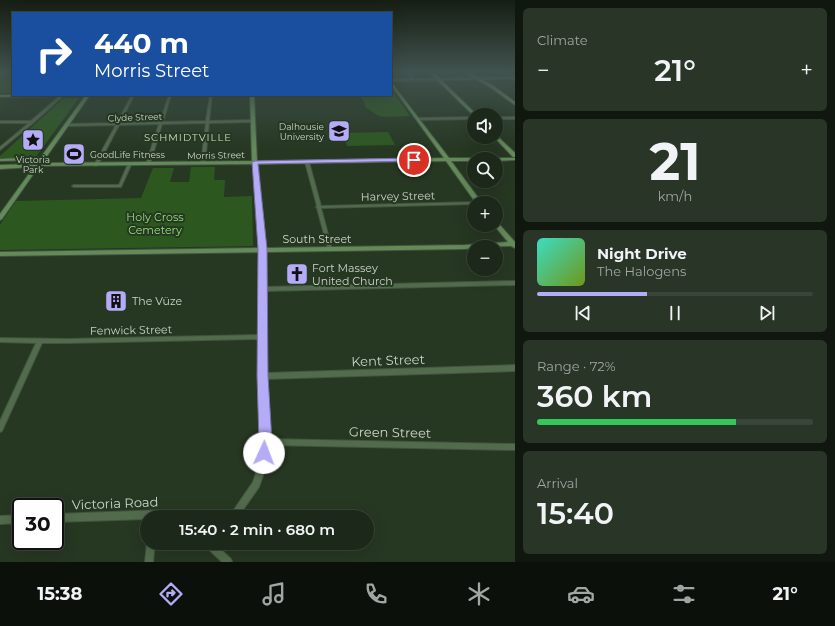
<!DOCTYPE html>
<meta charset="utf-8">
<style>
:root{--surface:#1c291a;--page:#293527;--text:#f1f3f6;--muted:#a0a6a2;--line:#3a4539;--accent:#b5acf8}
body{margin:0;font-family:Montserrat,sans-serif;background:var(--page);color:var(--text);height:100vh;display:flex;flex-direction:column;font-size:15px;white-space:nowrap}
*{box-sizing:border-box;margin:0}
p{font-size:13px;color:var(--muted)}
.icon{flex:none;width:22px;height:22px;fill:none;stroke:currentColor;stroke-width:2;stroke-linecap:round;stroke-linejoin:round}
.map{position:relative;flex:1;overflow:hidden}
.panel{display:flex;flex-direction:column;gap:8px;padding:8px;background:#0f170e;width:320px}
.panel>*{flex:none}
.banner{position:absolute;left:12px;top:12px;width:380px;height:84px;border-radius:0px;box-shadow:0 4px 16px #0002,0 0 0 1px var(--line);background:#1a4fa0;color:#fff;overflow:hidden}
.fabs{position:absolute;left:467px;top:108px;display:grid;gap:8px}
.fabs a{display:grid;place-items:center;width:36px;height:36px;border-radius:50%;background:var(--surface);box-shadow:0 4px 16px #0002,0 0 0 1px var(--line);font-size:20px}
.speed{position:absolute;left:12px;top:498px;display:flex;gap:8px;font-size:20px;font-weight:700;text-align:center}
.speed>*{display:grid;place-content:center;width:52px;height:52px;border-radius:50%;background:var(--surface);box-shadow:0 4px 16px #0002,0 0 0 1px var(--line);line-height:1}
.speed .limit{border:2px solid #111;border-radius:6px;background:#fff;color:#111}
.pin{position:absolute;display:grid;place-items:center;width:34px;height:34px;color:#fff;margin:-17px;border:2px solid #fff;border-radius:50%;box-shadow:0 1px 4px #0007}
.me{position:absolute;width:44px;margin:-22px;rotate:2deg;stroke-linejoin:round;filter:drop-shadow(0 0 3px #0008)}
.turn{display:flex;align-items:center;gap:14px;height:84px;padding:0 16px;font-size:18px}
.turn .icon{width:52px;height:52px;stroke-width:2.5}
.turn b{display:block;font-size:28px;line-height:34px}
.big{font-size:30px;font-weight:600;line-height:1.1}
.panel .tile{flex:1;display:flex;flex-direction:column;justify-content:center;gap:6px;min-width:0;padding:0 14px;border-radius:6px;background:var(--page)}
.panel .dial{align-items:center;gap:0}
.dial b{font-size:52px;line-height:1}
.song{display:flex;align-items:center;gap:12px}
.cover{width:48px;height:48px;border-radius:6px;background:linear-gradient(135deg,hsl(170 70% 55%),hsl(80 70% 35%))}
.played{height:4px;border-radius:2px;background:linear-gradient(90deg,var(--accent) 40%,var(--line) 40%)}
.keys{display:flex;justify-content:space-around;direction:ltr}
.heat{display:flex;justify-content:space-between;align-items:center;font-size:22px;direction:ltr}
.charge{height:6px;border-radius:3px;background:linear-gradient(90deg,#34c759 72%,var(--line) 0)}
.trip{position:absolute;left:140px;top:510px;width:234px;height:40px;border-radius:20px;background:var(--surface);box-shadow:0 4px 16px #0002,0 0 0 1px var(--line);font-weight:600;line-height:40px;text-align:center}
.menu{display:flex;height:64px;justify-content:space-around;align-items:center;background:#0b100a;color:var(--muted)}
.menu .icon{width:28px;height:28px}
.menu .active{color:var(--accent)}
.menu b{font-size:18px;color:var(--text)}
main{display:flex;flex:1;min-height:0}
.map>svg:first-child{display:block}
.green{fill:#2c5820}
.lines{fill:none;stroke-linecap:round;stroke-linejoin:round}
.street-casing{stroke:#445340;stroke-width:2}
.secondary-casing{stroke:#445340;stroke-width:2}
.street{fill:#526b4c;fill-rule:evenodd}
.secondary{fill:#638a59;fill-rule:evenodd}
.route{fill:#b5acf8;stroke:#7670a1}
.labels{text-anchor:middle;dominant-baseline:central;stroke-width:4;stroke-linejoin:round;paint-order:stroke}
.far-street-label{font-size:9px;fill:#cad5c8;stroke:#263722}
.far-poi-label{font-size:9px;fill:#cad5c8;stroke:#263722;text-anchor:end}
.far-neighbourhood-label{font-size:10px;letter-spacing:1px;fill:#c8ddc3;stroke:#263722}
.street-label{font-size:11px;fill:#cad5c8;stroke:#263722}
.park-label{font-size:11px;fill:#91e07c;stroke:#263722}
.poi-label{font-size:11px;fill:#cad5c8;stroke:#263722;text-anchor:start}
.near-street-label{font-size:13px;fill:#cad5c8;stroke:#263722}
</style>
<main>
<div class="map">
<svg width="515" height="562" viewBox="0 0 515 562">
<rect width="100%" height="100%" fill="#263722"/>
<g class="green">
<rect x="0" y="71" width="13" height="22"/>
<path d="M 391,91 L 393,92 L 410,116 C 403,116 387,118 380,116 C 375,115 372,110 366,108 L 361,95 L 391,95 Z"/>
<path d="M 64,98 L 79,98 L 35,158 L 0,158 L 0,156 Z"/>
<path d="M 388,132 L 395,145 L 347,146 L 342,133 Z"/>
<path d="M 191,167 L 215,167 L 214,180 L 225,180 L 224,197 L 252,196 L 253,246 L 0,250 L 0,225 L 16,201 L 141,198 L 153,168 L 174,168 L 170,182 L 189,182 Z"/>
</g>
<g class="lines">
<g class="street-casing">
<g id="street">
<path d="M 405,71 L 407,71 L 414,79 L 515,77 L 515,79 L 391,81 L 391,79 L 412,79 Z"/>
<path d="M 61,95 L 64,95 L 33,123 L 0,150 L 0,147 L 29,123 L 0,123 L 0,121 L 31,121 Z"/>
<path d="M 132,95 L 134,95 L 120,123 L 160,122 L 169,95 L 171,95 L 163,122 L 206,121 L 210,95 L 212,95 L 209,121 L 252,120 L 254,121 L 252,122 L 209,123 L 205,163 L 203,164 L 201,163 L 206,123 L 162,124 L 150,164 L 148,165 L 146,164 L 159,124 L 119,125 L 98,165 L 95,166 L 94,165 L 116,125 L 66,126 L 64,125 L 66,124 L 117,123 Z"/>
<path d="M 474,117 L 474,119 L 417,120 L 416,119 L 417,118 Z"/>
<rect x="496" y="117" width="19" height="2"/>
<path d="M 306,161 L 309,162 L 321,206 L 478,202 L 480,203 L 474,203 L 474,204 L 321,208 L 332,249 L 330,250 L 328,249 L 317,208 L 316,207 L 317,206 L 305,162 Z"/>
<path d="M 128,164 L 131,165 L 121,187 L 74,187 L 72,186 L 74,185 L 119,185 Z"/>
<path d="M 261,248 L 263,248 L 265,249 L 266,287 L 515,281 L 515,285 L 266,291 L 266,373 L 515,365 L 515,371 L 266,379 L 268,439 L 515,444 L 515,450 L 268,445 L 267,464 L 259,487 L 238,517 L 229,517 L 253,482 L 259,464 L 261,442 L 260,376 L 260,339 L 68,343 L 42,343 L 2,431 L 0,432 L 0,421 L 36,343 L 0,342 L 0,338 L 68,339 L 260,335 L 260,290 L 259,289 L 260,288 L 261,249 Z"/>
<path d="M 164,510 L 179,514 L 180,517 L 147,517 L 147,519 L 55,522 L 55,514 Z"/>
<path d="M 21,515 L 21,523 L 0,524 L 0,516 Z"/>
<path d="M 147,543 L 155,543 L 153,562 L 145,562 Z"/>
<path d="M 204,543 L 214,543 L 231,559 L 232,562 L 222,562 L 205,546 Z"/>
</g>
</g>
<g class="secondary-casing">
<g id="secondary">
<path d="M 428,71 L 432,71 L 477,115 L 474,116 Z"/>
<path d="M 462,71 L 466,71 L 492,85 L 515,102 L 515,105 L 490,87 Z"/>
<path d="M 391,82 L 449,158 L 515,158 L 515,160 L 496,161 L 496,159 L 474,159 L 474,161 L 451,161 L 482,203 L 476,203 L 446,161 L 258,164 L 266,248 L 465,245 L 508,242 L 494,225 L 496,225 L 496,222 L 498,223 L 515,242 L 515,248 L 511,246 L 474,247 L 474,248 L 465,249 L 0,256 L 0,252 L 260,248 L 253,164 L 39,166 L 2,219 L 0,220 L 0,214 L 34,167 L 0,169 L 0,165 L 36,164 L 39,160 L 0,161 L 0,159 L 41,157 L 86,95 L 90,95 L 42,163 L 252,161 L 250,95 L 254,95 L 257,161 L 444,158 L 391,85 Z"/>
<path d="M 0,95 L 64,95 L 62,96 L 0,97 Z"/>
<path d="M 496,135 L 515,153 L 515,157 L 513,157 L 494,137 L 496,137 Z"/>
</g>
</g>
<use href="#street" class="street"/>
<use href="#secondary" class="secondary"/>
</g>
<linearGradient id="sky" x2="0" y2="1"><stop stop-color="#151e13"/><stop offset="0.48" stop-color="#41534f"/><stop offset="1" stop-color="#41534f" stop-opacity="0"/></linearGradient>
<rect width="515" height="149" fill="url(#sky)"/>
<path class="route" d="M 414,158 L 416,159 L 416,161 L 258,164 L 267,249 L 268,376 L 272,442 L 269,458 L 264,459 L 260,458 L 258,453 L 259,442 L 257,376 L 258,249 L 252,162 L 255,161 Z"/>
<defs>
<g id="university-square" transform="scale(1.15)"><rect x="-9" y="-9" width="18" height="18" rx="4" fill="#b5acf8" stroke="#263722"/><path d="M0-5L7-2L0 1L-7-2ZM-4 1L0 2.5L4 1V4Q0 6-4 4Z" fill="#111"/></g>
<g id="sight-square" transform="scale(1.15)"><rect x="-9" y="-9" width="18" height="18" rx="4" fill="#b5acf8" stroke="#263722"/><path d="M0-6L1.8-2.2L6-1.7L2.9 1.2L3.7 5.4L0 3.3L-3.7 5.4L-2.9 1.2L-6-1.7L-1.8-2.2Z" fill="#111"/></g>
<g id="stadium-square" transform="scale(1.15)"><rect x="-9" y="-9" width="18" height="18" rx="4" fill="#b5acf8" stroke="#263722"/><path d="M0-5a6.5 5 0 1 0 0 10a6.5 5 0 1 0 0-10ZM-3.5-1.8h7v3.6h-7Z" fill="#111"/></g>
<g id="church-square" transform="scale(1.15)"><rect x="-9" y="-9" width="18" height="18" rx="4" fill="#b5acf8" stroke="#263722"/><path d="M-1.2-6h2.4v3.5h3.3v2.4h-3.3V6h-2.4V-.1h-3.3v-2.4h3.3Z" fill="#111"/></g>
<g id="building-square" transform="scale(1.15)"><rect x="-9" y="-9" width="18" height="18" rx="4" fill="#b5acf8" stroke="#263722"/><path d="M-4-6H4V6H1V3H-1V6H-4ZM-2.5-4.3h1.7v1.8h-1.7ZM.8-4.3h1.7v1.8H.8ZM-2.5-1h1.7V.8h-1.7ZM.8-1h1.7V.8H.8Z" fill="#111"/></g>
</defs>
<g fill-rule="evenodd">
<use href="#university-square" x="339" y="131"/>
<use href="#sight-square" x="33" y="140"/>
<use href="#stadium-square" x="74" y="154"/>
<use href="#church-square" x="297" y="274"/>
<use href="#building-square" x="116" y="301"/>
</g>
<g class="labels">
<g class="far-street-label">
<text transform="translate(135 117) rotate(-2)">Clyde Street</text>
<text transform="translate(216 155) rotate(-1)">Morris Street</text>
</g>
<g class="far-poi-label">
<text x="324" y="126">Dalhousie<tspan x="324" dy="10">University</tspan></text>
<text x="90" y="154" text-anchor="start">GoodLife Fitness</text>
<text x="33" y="159" text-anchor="middle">Victoria<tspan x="33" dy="10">Park</tspan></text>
</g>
<g class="far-neighbourhood-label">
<text x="188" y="137">SCHMIDTVILLE</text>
</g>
<g class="street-label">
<text transform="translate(398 196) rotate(-1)">Harvey Street</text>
<text x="317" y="239">South Street</text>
<text transform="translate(131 330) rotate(-1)">Fenwick Street</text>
</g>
<g class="park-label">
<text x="155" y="217">Holy Cross<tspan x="155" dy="13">Cemetery</tspan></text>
</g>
<g class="poi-label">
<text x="312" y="268">Fort Massey<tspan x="312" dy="13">United Church</tspan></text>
<text x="132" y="301">The Vüze</text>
</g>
<g class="near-street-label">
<text transform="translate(388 360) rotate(-2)">Kent Street</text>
<text transform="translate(390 432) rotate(1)">Green Street</text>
<text transform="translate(115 503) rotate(-2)">Victoria Road</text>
</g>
</g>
</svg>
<div class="fabs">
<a><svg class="icon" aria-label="sound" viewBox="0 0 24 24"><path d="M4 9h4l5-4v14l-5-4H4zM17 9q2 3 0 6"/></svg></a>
<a><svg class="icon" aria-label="search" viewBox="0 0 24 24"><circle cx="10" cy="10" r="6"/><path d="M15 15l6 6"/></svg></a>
<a>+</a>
<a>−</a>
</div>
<div class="speed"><div class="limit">30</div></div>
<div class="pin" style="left:414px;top:160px;background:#d93025"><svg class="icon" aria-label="arrive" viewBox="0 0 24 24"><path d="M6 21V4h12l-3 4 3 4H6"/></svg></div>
<svg class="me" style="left:264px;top:453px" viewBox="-20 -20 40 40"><circle r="19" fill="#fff"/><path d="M0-13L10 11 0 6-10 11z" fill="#b5acf8"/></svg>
<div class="trip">15:40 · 2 min · 680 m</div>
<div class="banner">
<div class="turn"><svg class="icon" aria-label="right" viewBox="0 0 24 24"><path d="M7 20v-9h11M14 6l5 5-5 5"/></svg><div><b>440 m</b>Morris Street</div></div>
</div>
</div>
<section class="panel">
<div class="tile"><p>Climate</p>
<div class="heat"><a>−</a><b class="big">21°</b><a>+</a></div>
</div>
<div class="tile dial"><b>21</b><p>km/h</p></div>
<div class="tile">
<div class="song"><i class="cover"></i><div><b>Night Drive</b><p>The Halogens</p></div></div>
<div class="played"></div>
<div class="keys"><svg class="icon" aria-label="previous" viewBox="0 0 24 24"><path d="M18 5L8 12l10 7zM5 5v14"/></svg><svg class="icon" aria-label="pause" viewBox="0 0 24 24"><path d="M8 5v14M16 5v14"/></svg><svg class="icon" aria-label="next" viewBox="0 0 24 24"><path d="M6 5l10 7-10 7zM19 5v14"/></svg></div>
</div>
<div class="tile"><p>Range · 72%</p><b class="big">360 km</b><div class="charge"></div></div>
<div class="tile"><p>Arrival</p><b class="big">15:40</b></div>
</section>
</main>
<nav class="menu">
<b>15:38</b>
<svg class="icon active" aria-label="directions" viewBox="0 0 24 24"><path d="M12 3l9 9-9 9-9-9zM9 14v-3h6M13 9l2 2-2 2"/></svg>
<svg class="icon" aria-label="music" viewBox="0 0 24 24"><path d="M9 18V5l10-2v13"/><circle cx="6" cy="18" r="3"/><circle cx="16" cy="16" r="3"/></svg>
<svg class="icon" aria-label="phone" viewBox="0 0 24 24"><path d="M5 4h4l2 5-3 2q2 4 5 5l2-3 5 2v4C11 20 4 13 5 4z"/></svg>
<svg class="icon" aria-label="climate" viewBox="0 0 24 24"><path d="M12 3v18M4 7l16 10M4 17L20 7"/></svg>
<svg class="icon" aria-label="car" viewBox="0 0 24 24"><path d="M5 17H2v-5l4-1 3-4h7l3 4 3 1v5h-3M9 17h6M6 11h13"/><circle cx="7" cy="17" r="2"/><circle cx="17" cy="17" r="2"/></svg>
<svg class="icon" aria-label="filters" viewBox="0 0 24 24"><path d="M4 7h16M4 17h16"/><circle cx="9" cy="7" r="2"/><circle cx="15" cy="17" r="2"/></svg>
<b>21°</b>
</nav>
